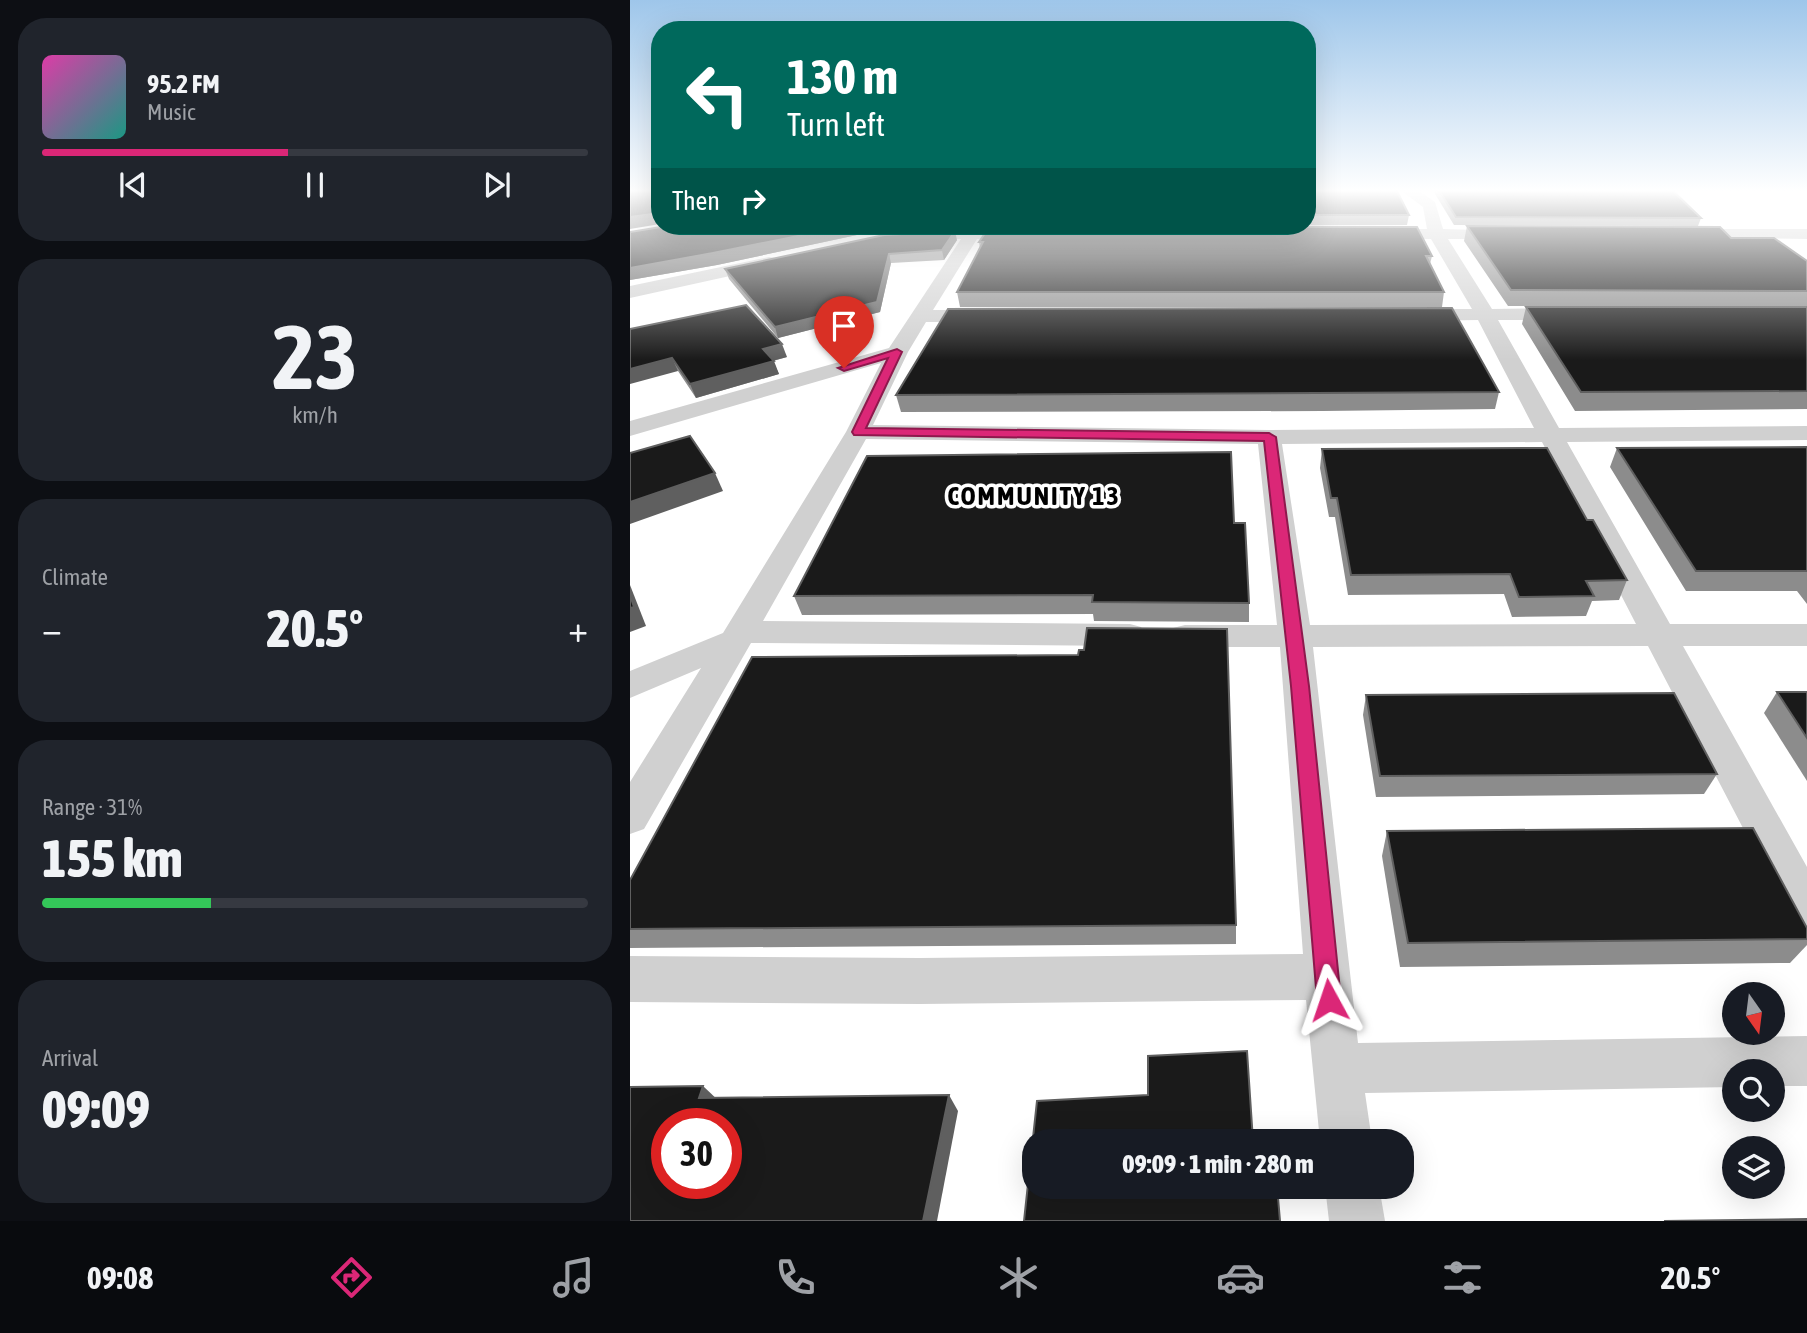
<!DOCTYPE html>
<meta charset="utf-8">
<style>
:root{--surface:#171b24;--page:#20242c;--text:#f1f3f6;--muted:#9ea1a6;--line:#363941;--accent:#db2777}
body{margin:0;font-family:"Asap Condensed",sans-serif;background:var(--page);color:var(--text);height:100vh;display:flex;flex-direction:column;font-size:26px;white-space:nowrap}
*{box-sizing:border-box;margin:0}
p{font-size:23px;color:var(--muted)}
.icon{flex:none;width:38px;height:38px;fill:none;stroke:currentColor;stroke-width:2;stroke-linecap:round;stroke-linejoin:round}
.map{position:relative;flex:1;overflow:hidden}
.drawer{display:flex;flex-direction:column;gap:18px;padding:18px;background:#0d0f14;width:630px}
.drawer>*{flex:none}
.top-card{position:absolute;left:21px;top:21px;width:665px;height:214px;border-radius:28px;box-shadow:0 7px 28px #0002;background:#00695c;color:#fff;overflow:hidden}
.needle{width:46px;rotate:166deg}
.fabs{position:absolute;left:1092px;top:982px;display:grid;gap:14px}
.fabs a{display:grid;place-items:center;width:63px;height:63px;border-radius:50%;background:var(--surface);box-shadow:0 7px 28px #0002;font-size:35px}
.speed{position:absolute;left:21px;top:1108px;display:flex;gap:14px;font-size:35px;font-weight:700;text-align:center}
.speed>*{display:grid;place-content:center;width:91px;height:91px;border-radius:50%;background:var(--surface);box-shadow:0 7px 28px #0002;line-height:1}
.speed .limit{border:10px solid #d22;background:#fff;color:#111}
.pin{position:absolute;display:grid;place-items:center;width:60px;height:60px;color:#fff;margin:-72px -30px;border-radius:50% 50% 50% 0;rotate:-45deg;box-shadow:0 0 7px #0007}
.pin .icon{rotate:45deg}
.me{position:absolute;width:77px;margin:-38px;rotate:355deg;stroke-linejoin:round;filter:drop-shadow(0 0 5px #0008)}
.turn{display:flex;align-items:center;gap:24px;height:147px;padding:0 21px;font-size:32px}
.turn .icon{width:91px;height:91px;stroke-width:2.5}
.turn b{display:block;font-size:49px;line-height:60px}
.then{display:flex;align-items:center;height:66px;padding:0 21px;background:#0003;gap:14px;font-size:26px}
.big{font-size:52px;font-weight:800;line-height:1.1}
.drawer .widget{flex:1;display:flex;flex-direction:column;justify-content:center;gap:10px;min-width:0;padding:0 24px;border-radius:28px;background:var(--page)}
.drawer .dial{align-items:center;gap:0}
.dial b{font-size:91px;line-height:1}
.song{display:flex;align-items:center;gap:21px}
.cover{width:84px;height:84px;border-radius:10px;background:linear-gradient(135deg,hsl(320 70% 55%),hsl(170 70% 35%))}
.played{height:7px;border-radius:4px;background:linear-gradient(90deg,var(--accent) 45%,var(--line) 45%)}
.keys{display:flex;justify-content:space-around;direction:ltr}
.heat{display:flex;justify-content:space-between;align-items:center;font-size:38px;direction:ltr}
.charge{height:10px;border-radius:5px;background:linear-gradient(90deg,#34c759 31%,var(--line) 0)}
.trip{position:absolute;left:392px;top:1129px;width:392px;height:70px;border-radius:28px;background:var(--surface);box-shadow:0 7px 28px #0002;font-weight:800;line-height:70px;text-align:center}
.menu{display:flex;height:112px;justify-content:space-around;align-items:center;background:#090b0e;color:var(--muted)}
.menu .icon{width:49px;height:49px}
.menu .on{color:var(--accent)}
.menu b{font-size:32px;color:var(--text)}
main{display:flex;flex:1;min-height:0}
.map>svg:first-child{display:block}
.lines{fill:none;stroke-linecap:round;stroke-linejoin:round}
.street{fill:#d0d0d0;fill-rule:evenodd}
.wall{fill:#8c8c8c}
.shaded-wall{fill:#5f5f5f}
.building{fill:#1a1a1a;stroke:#5f5f5f;stroke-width:2;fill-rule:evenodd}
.route{fill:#db2777;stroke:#8e194d;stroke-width:2}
.labels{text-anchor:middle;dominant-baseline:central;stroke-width:7;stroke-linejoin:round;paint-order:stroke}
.district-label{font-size:26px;font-weight:bold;letter-spacing:2px;fill:#000;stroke:#fff}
</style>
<main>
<section class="drawer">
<div class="widget">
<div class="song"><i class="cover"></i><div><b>95.2 FM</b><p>Music</p></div></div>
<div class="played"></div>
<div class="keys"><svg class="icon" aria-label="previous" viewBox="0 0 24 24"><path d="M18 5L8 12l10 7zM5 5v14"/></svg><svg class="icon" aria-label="pause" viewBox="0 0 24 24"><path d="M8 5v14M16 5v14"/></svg><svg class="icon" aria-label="next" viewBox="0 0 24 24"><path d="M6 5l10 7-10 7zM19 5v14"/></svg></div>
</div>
<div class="widget dial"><b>23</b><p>km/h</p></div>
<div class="widget"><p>Climate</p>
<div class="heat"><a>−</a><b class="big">20.5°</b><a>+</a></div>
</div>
<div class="widget"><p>Range · 31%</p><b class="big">155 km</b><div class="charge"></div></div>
<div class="widget"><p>Arrival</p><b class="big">09:09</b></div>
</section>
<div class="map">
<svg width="1177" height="1221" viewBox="0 0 1177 1221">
<rect width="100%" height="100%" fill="#fff"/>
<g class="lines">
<g class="street">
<path d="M 769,189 L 786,189 L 805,202 L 813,229 L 884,231 L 886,234 L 878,239 L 818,239 L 862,309 L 937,308 L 947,314 L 937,320 L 868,320 L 929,428 L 1177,426 L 1177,440 L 937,442 L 1040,624 L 1177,624 L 1177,646 L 1053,646 L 1177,867 L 1177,928 L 1162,922 L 1018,646 L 683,647 L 728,1043 L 1177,1036 L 1177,1086 L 1143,1086 L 1143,1071 L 1104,1071 L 1104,1087 L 735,1093 L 742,1141 L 690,1141 L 676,1000 L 290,1004 L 0,1002 L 0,956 L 290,958 L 673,954 L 650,647 L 555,647 L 543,644 L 539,636 L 543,628 L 555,625 L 647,625 L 628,444 L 236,439 L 133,621 L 500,624 L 511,627 L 516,635 L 511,643 L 500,646 L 121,643 L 14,829 L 0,834 L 0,782 L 71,668 L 0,698 L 0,671 L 93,633 L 216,432 L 251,363 L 0,436 L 0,421 L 259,348 L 331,239 L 282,239 L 274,234 L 276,231 L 355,226 L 353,229 L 395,229 L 403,234 L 395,239 L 347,239 L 303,310 L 356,310 L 366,316 L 356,322 L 296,322 L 278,352 L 243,425 L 639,430 L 904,428 L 848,320 L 783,321 L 773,315 L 783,309 L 842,309 L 801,239 L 748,239 L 740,234 L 748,229 L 797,229 L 793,207 ZM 912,442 L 1006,624 L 680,625 L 652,444 Z"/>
<path d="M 1056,229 L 1177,229 L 1177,239 L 1050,237 L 1050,231 Z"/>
<path d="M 139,257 L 145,258 L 148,262 L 145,266 L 0,298 L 0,286 Z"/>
<path d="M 695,1186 L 749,1186 L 755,1221 L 699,1221 Z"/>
</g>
</g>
<g class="wall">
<path d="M 677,189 L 779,215 L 777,225 L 677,225 Z"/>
<path d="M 802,189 L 1041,189 L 1071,218 L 1068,226 L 824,225 Z"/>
<path d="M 37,226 L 311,226 L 255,229 L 87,265 L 0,280 L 0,232 Z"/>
<path d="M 837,226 L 1101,238 L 1177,261 L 1177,409 L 945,411 L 892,324 L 896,307 L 1151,307 L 878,306 L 834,241 Z"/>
<path d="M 327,240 L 314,260 L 261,263 L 250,312 L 148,338 L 99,279 L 95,269 Z"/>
<path d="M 349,242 L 802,256 L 800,264 L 814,292 L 812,307 L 330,307 L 327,292 L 350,249 Z"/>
<path d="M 0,329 L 157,357 L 143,361 L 149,374 L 66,398 L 48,371 Z"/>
<path d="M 869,392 L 865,409 L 693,411 L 271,412 L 266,395 Z"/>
<path d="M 1177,447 L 1177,604 L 1167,591 L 1056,591 L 980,467 L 987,448 Z"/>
<path d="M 692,449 L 957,520 L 997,580 L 989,600 L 962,601 L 956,616 L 882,617 L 874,594 L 718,595 L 705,517 L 699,517 L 690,468 Z"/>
<path d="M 604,523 L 619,603 L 619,622 L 464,621 L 463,614 L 172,615 L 164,596 Z"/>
<path d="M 1147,692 L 1177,692 L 1177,781 L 1134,713 Z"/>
<path d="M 736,695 L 1087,774 L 1074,794 L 746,797 L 733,715 Z"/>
<path d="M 757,831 L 1177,928 L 1177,945 L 1160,963 L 770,967 L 752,856 Z"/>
<path d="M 0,880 L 606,925 L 606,944 L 0,948 Z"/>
</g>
<g class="shaded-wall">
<path d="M 28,213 L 30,218 L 30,224 L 0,229 L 0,217 Z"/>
<path d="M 218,226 L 255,226 L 255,229 L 87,265 L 0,280 L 0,268 Z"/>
<path d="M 325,231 L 327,240 L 314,260 L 312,250 Z"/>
<path d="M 259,254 L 261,263 L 250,312 L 148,338 L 145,327 Z"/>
<path d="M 152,344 L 157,357 L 138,362 L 133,349 Z"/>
<path d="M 42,358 L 48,371 L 0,384 L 0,369 Z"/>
<path d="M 144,361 L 149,374 L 66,398 L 60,384 Z"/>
<path d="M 85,473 L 93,491 L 0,524 L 0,502 Z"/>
<path d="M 0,585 L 16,626 L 0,632 Z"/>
<path d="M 73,1086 L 91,1103 L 69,1098 Z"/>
<path d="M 319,1095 L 328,1111 L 307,1221 L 293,1221 Z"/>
</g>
<g class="building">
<path d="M 0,189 L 30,189 L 30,213 L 0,217 Z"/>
<path d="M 677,189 L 766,189 L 779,215 L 677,215 Z"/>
<path d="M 808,189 L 1041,189 L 1071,218 L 826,217 Z"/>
<path d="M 37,226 L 218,226 L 83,253 L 0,268 L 0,232 Z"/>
<path d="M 360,226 L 787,227 L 802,256 L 796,256 L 814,292 L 327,292 L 353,242 L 349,242 Z"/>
<path d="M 837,226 L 1090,227 L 1101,238 L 1144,238 L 1177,261 L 1177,291 L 881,290 Z"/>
<path d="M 325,231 L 312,250 L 259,254 L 247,302 L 145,327 L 95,269 L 254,235 Z"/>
<path d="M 116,305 L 152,344 L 133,349 L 144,361 L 60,384 L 42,358 L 0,369 L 0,329 Z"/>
<path d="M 896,307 L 1177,307 L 1177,391 L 951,392 Z"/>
<path d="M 822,308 L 869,392 L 266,395 L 318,309 Z"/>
<path d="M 60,436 L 85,473 L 0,502 L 0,453 Z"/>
<path d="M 1177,447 L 1177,571 L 1066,571 L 987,448 Z"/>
<path d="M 917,448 L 957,520 L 963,520 L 997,580 L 956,581 L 964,596 L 889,597 L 880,574 L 721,575 L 707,498 L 701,498 L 692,449 Z"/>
<path d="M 601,452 L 604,523 L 615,523 L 619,603 L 462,602 L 463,595 L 164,596 L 237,456 Z"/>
<path d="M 0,595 L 4,607 L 0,608 Z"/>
<path d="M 457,628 L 597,629 L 606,925 L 0,929 L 0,880 L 122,657 L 448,655 L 449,650 L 454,650 Z"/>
<path d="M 1147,692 L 1177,692 L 1177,738 Z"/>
<path d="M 1044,693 L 1087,774 L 750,776 L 736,695 Z"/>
<path d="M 1123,828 L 1177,928 L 1177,939 L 778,943 L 757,831 Z"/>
<path d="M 617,1051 L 623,1141 L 404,1141 L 404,1186 L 647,1186 L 650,1221 L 394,1221 L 407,1101 L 518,1095 L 518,1056 Z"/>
<path d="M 73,1086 L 69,1098 L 319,1095 L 293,1221 L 0,1221 L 0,1087 ZM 37,1124 L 96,1124 L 96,1183 L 37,1183 Z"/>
<path d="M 1177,1219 L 1177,1221 L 1034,1221 Z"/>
</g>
<linearGradient id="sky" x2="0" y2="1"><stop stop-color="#9ec6ea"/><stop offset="0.53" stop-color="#fff"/><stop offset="1" stop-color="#fff" stop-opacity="0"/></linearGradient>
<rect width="1177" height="360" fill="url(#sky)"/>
<path class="route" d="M 267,349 L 272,352 L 236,428 L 639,433 L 646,437 L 679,686 L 711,1000 L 708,1008 L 699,1012 L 691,1008 L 687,1000 L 661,686 L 634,441 L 224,435 L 222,432 L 258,358 L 214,371 L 208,368 Z"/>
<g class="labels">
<g class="district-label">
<text x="404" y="496">COMMUNITY 13</text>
</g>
</g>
</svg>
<div class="fabs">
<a><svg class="needle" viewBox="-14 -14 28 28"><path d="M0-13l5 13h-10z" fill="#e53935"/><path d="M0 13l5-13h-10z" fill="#9ea1a6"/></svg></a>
<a><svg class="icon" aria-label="search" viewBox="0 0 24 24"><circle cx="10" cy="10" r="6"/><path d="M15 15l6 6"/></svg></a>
<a><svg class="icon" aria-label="layers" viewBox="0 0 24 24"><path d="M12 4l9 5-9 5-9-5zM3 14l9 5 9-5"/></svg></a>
</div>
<div class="speed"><div class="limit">30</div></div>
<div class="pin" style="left:214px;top:368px;background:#d93025"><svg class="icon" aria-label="arrive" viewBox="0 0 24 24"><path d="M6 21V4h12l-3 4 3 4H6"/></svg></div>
<svg class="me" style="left:699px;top:1000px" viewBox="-20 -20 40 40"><path d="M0-17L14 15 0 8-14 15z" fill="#db2777" stroke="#fff" stroke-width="4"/></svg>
<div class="trip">09:09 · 1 min · 280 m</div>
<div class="top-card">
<div class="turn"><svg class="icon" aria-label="left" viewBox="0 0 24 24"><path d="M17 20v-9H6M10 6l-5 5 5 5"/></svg><div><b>130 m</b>Turn left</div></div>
<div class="then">Then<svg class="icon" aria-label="right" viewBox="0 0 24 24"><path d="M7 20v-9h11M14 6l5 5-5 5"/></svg></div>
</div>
</div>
</main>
<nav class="menu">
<b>09:08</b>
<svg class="icon on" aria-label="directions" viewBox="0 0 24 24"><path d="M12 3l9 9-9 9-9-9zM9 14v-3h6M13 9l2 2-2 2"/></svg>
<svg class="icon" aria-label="music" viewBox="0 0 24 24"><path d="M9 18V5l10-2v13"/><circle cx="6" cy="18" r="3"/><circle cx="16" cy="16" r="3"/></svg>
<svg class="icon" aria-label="phone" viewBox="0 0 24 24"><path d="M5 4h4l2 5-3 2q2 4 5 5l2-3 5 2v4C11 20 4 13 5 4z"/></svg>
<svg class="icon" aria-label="climate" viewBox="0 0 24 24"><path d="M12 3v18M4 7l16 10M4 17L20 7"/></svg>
<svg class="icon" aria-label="car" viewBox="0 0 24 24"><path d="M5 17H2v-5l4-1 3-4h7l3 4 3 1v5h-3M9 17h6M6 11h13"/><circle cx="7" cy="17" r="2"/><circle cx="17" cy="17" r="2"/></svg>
<svg class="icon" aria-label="filters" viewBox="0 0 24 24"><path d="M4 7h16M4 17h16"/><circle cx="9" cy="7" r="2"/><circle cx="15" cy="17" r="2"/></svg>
<b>20.5°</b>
</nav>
